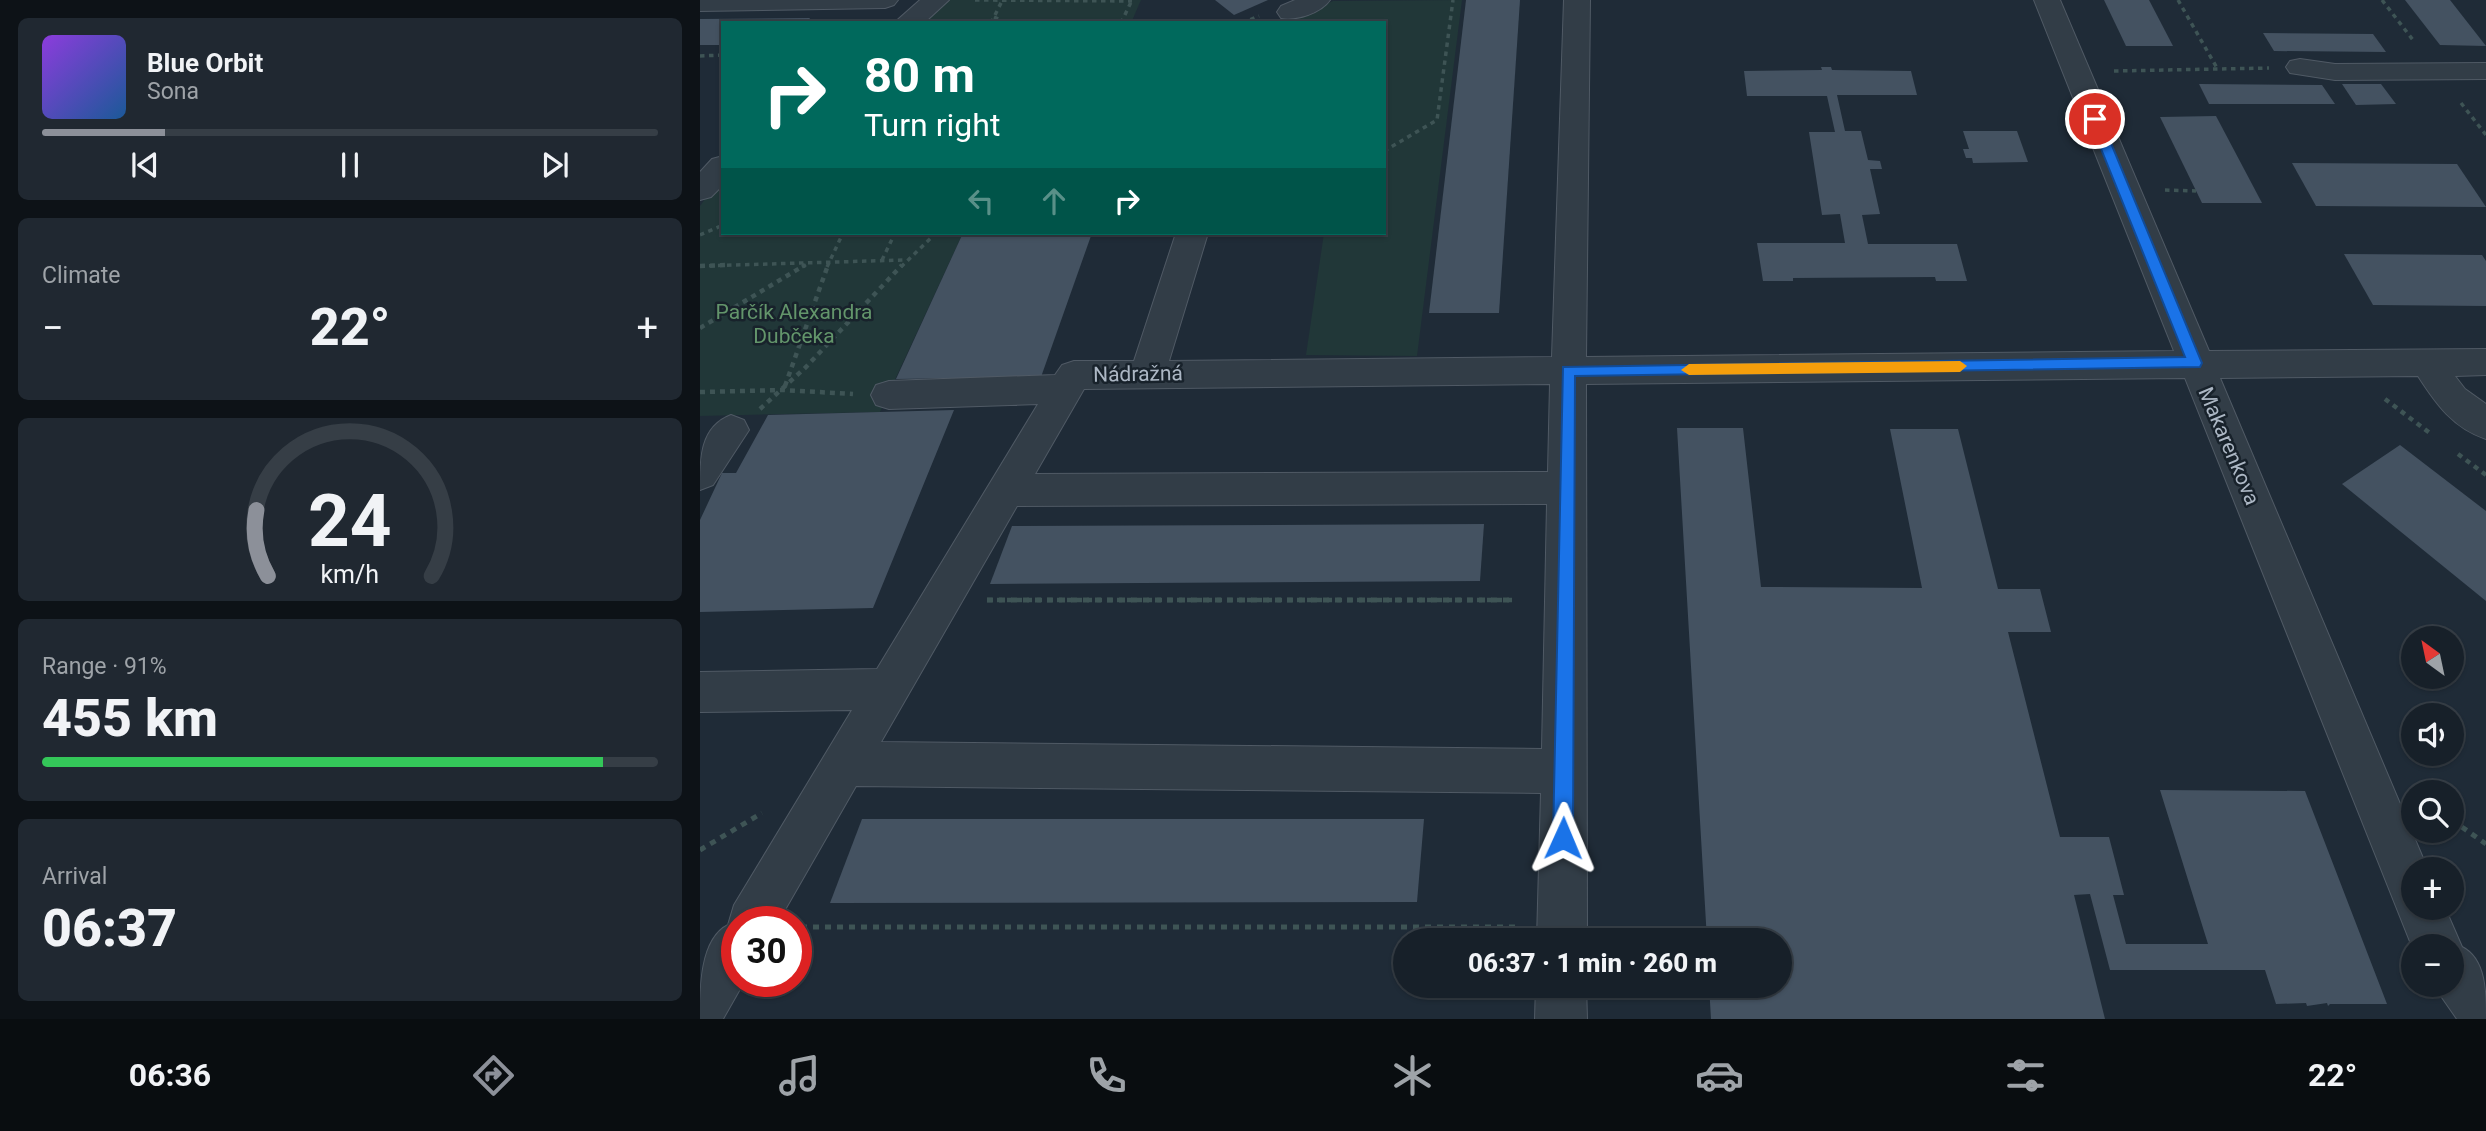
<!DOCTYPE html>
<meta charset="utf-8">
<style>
:root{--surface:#172029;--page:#202831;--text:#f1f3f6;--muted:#9ea3a8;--line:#363e46;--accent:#8c9099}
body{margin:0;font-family:Roboto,sans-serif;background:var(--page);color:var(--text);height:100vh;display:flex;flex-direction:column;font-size:26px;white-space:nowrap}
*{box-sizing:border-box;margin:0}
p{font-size:23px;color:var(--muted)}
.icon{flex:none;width:38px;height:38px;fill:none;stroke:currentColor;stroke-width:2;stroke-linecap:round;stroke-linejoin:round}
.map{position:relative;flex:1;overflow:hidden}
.details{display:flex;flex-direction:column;gap:18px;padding:18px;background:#0d1217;width:700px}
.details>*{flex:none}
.top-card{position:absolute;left:21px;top:21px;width:665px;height:214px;border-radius:0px;box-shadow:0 2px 5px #0004,0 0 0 2px var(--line);background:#00695c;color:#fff;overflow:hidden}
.needle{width:46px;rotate:327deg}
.buttons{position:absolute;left:1701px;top:626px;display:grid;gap:14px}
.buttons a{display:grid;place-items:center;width:63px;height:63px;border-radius:50%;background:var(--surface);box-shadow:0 2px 5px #0004,0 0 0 2px var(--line);font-size:35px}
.speed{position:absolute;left:21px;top:906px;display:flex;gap:14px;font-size:35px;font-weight:700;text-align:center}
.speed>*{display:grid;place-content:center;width:91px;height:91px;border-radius:50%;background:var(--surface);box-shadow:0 2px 5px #0004,0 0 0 2px var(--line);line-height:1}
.speed .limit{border:10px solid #d22;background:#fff;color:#111}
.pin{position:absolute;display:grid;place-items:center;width:60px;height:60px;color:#fff;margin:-30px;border:4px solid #fff;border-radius:50%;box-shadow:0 2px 7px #0007}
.me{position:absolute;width:77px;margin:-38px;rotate:1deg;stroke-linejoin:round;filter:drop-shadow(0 0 5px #0008)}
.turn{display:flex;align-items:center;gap:24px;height:147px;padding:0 28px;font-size:32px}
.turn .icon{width:91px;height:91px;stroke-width:2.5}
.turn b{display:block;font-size:49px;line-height:60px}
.lanes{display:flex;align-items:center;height:66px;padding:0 28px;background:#0003;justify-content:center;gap:35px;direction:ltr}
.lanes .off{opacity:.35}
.big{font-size:52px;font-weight:800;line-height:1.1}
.details .card{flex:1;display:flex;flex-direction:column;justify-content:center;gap:10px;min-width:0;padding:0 24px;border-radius:10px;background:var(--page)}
.details .dial{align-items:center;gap:0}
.dial svg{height:182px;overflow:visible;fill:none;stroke:var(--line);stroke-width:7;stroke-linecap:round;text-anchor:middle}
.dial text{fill:var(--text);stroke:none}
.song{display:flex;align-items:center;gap:21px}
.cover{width:84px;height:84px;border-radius:10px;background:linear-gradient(135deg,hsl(270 70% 55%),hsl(210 70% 35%))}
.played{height:7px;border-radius:4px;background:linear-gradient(90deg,var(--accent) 20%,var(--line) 20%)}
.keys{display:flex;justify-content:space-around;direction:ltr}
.heat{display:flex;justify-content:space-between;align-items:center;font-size:38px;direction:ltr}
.charge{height:10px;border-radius:5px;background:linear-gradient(90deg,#34c759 91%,var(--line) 0)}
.trip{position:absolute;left:693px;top:928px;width:399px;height:70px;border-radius:35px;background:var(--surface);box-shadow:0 2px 5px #0004,0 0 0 2px var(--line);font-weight:800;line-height:70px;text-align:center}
.dock{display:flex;height:112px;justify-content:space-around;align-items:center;background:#090d10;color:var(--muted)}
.dock .icon{width:49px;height:49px}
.dock .selected{color:var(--accent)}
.dock b{font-size:32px;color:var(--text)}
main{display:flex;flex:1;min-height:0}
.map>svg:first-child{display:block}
.green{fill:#213738}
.building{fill:#445261}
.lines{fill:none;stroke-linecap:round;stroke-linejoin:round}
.minor-casing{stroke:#505a65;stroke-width:2}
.path-far2{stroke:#3e5455;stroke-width:3.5;stroke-dasharray:4.5 4.5;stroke-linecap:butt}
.path-far1{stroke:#3e5455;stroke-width:4.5;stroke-dasharray:5 5;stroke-linecap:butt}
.path{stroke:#3e5455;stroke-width:5;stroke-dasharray:6 6;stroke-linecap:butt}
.minor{fill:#323d47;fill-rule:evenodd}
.route{fill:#1a73e8;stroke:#114b97;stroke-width:2}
.slow{fill:#f59e0b}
.labels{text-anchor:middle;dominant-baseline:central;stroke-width:5;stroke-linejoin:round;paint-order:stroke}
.park-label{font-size:21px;fill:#63956b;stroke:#18222b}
.street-label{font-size:21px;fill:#acb7c4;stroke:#18222b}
</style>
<main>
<section class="details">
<div class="card">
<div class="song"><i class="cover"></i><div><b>Blue Orbit</b><p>Sona</p></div></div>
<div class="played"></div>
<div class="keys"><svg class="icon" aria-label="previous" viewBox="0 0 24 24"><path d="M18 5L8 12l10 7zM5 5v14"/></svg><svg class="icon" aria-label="pause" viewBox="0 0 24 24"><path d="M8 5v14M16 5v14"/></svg><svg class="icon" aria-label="next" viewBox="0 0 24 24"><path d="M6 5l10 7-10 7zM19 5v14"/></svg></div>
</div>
<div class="card"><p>Climate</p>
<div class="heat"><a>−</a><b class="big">22°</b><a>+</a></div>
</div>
<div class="card dial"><svg viewBox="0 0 100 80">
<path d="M14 69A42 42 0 1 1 86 69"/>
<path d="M14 69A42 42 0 0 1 9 40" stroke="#8c9099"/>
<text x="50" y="56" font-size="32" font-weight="700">24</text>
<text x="50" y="72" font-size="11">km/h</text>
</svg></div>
<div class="card"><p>Range · 91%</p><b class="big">455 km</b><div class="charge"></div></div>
<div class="card"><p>Arrival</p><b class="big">06:37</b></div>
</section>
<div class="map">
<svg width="1786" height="1019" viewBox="0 0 1786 1019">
<rect width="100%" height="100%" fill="#1f2b37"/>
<g class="green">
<path d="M 243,0 L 441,0 L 431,23 L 214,23 Z"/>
<path d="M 762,0 L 717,356 L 606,355 L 624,233 L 684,233 L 684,23 L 582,23 L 633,1 Z"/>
<path d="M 23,174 L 23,233 L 263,233 L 180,412 L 0,416 L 0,206 Z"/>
</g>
<g class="building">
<path d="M 515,0 L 568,0 L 534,15 Z"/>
<path d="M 766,0 L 820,0 L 799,313 L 729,313 Z"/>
<path d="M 1404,0 L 1449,0 L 1473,46 L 1426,46 Z"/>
<path d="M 1705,0 L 1750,0 L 1786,46 L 1740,45 Z"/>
<path d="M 110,18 L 107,23 L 23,23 L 23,45 L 0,45 L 0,19 Z"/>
<path d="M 1563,33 L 1673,34 L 1686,52 L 1574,51 Z"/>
<path d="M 1121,67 L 1131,67 L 1132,70 L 1211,71 L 1217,95 L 1137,95 L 1145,131 L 1161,131 L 1168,160 L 1180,161 L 1182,169 L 1170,169 L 1180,214 L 1162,215 L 1168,244 L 1257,244 L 1267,281 L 1236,281 L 1235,277 L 1093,278 L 1093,281 L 1063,281 L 1057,243 L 1145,243 L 1140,214 L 1122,215 L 1109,132 L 1135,132 L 1127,96 L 1047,96 L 1044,71 L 1122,70 Z"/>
<path d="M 1499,84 L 1622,85 L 1635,104 L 1509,104 Z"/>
<path d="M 1642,84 L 1681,84 L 1696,104 L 1656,105 Z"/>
<path d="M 1516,116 L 1562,203 L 1502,203 L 1460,117 Z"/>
<path d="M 1263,131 L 1317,131 L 1328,162 L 1273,163 L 1272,158 L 1266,158 L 1263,149 L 1269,149 Z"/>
<path d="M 1592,163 L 1757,164 L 1786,207 L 1616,206 Z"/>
<path d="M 263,233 L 392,233 L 341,377 L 196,379 Z"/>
<path d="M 1644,254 L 1782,255 L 1786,261 L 1786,306 L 1673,305 Z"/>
<path d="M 254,410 L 173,608 L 0,612 L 0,520 L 22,473 L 36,473 L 68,415 Z"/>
<path d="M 977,428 L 1043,428 L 1061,587 L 1222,588 L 1190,429 L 1258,429 L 1298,589 L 1340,589 L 1351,632 L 1308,632 L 1360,837 L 1409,837 L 1424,895 L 1413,895 L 1426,944 L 1508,944 L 1460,790 L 1605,791 L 1687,1004 L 1630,1004 L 1628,1006 L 1627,1003 L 1607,1006 L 1606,1003 L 1576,1004 L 1565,970 L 1410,970 L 1390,894 L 1374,895 L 1405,1019 L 1011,1019 L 1009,985 L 1080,985 L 1080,940 L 1007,940 Z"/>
<path d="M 1700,445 L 1786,511 L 1786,601 L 1642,484 Z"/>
<path d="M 784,524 L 780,581 L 290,584 L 312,526 Z"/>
<path d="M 162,819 L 724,819 L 717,902 L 130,903 Z"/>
</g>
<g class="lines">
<g class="minor-casing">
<g id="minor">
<path d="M 0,0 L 198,0 L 194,5 L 185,8 L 0,11 Z"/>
<path d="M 220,0 L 249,0 L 224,23 L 194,23 Z"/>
<path d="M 595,0 L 630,0 C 621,13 596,21 581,18 L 577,12 L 581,6 Z"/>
<path d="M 864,0 L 890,0 L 886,357 L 1474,351 L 1334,0 L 1360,0 L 1509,351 L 1786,349 L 1786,375 L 1755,376 L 1765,389 L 1786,404 L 1786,439 C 1753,428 1736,404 1718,376 L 1520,378 L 1728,870 L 1713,870 L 1713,908 L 1745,908 L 1762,947 C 1786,959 1786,993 1786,1019 L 1757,1019 L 1734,986 L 1752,985 L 1752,947 L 1713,947 L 1713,949 L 1485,378 L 886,384 L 887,940 L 837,940 L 841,793 L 156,786 L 78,922 L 37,922 L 37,982 L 44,982 L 23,1019 L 0,1019 C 0,989 0,939 28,925 L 34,905 L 152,710 L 0,712 L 0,672 L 177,669 L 338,404 L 189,409 L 176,405 L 171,395 L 176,385 L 189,381 L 355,375 L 362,365 L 374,361 L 434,361 L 476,233 L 508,233 L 469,361 L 852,357 ZM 850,384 L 848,472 L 335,474 L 384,389 ZM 847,504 L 842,749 L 181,742 L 317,506 Z"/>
<path d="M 1600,59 L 1635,64 L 1786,63 L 1786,79 L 1635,80 L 1590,73 L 1586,67 L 1590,61 Z"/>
<path d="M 23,156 L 23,185 L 11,197 L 0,200 L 0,172 L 12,159 Z"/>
<path d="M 31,415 L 44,420 L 49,430 L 13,485 L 0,490 C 0,458 0,427 31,415 Z"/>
<path d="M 836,985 L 886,985 L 887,1019 L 835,1019 Z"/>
</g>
</g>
<g class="path-far2">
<path d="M 275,0 L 432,1"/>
<path d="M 1478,0 L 1517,68"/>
<path d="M 1682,0 L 1713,40"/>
<path d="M 294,17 L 308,23"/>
<path d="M 291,23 L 302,1"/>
<path d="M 421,23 L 432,0"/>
<path d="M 542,23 L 559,16"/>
<path d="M 0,56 L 23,55"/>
<path d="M 1414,71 L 1569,68"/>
<path d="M 1761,103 L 1786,135"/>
<path d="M 684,151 L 737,120 L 753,0"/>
<path d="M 1465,190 L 1496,191"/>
<path d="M 0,235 L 23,225"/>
<path d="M 182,260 L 195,233"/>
<path d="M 0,266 L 204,260"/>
<path d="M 102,267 L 109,263"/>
<path d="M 127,267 L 143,233"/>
<path d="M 201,267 L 236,233"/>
</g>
<g class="path-far1">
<path d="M 0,266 L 28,265"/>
<path d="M 0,328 L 105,265"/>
<path d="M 85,386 L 128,265"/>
<path d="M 0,392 L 83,390 L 153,394"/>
<path d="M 1685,399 L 1731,434"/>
<path d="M 60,409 L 106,367 L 202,265"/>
<path d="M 1758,454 L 1786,475"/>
<path d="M 287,600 L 815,600"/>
</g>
<g class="path">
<path d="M 287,600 L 815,600"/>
<path d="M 1752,820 L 1786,844"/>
<path d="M 0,850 L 62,813"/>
<path d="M 101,927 L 816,927"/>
</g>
<use href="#minor" class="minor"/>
</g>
<path class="route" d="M 1395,115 L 1401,119 L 1502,363 L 1500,367 L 875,376 L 873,838 L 870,845 L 863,848 L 856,845 L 853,838 L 863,367 L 1485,357 L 1389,119 Z"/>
<path class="slow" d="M 1260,361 L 1267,366 L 1260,372 L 989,375 L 981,370 L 989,364 Z"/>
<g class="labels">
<g class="park-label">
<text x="94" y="312">Parčík Alexandra<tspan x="94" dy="24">Dubčeka</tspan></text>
</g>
<g class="street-label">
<text transform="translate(438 374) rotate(-1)">Nádražná</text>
<text transform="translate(1529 446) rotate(67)">Makarenkova</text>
</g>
</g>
</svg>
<div class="buttons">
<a><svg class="needle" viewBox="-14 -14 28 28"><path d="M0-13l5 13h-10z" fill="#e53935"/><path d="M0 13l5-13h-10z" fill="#9ea3a8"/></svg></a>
<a><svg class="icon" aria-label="sound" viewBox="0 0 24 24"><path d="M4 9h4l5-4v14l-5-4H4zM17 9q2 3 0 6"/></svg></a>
<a><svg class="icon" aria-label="search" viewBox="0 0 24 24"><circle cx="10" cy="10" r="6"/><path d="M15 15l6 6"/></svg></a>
<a>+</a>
<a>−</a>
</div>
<div class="speed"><div class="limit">30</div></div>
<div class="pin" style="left:1395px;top:119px;background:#d93025"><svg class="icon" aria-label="arrive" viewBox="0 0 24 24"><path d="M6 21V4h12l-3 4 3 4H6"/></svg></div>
<svg class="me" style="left:863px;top:838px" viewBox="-20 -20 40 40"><path d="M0-17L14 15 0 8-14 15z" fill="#1a73e8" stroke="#fff" stroke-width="4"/></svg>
<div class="trip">06:37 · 1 min · 260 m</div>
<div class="top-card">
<div class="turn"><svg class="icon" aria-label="right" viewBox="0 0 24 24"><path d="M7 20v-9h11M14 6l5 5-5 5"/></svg><div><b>80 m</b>Turn right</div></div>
<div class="lanes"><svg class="icon off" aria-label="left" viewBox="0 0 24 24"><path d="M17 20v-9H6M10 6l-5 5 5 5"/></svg><svg class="icon off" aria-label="ahead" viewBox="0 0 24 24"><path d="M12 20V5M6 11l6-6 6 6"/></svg><svg class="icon" aria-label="right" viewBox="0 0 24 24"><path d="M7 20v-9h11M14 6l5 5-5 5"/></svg></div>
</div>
</div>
</main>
<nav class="dock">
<b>06:36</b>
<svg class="icon selected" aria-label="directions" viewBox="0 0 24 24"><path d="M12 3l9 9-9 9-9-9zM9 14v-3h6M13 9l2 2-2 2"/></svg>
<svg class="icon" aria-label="music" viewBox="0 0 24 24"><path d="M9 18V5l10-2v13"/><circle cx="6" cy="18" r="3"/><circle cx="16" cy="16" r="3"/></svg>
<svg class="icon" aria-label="phone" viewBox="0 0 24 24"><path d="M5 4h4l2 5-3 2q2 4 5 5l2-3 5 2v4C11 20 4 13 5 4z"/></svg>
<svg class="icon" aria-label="climate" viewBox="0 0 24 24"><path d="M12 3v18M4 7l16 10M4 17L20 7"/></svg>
<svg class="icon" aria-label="car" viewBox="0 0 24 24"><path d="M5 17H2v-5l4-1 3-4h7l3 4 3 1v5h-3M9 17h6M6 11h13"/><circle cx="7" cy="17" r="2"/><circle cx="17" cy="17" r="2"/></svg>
<svg class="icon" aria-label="filters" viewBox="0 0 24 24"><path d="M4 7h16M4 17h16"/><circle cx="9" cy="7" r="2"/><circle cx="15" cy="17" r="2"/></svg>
<b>22°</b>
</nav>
